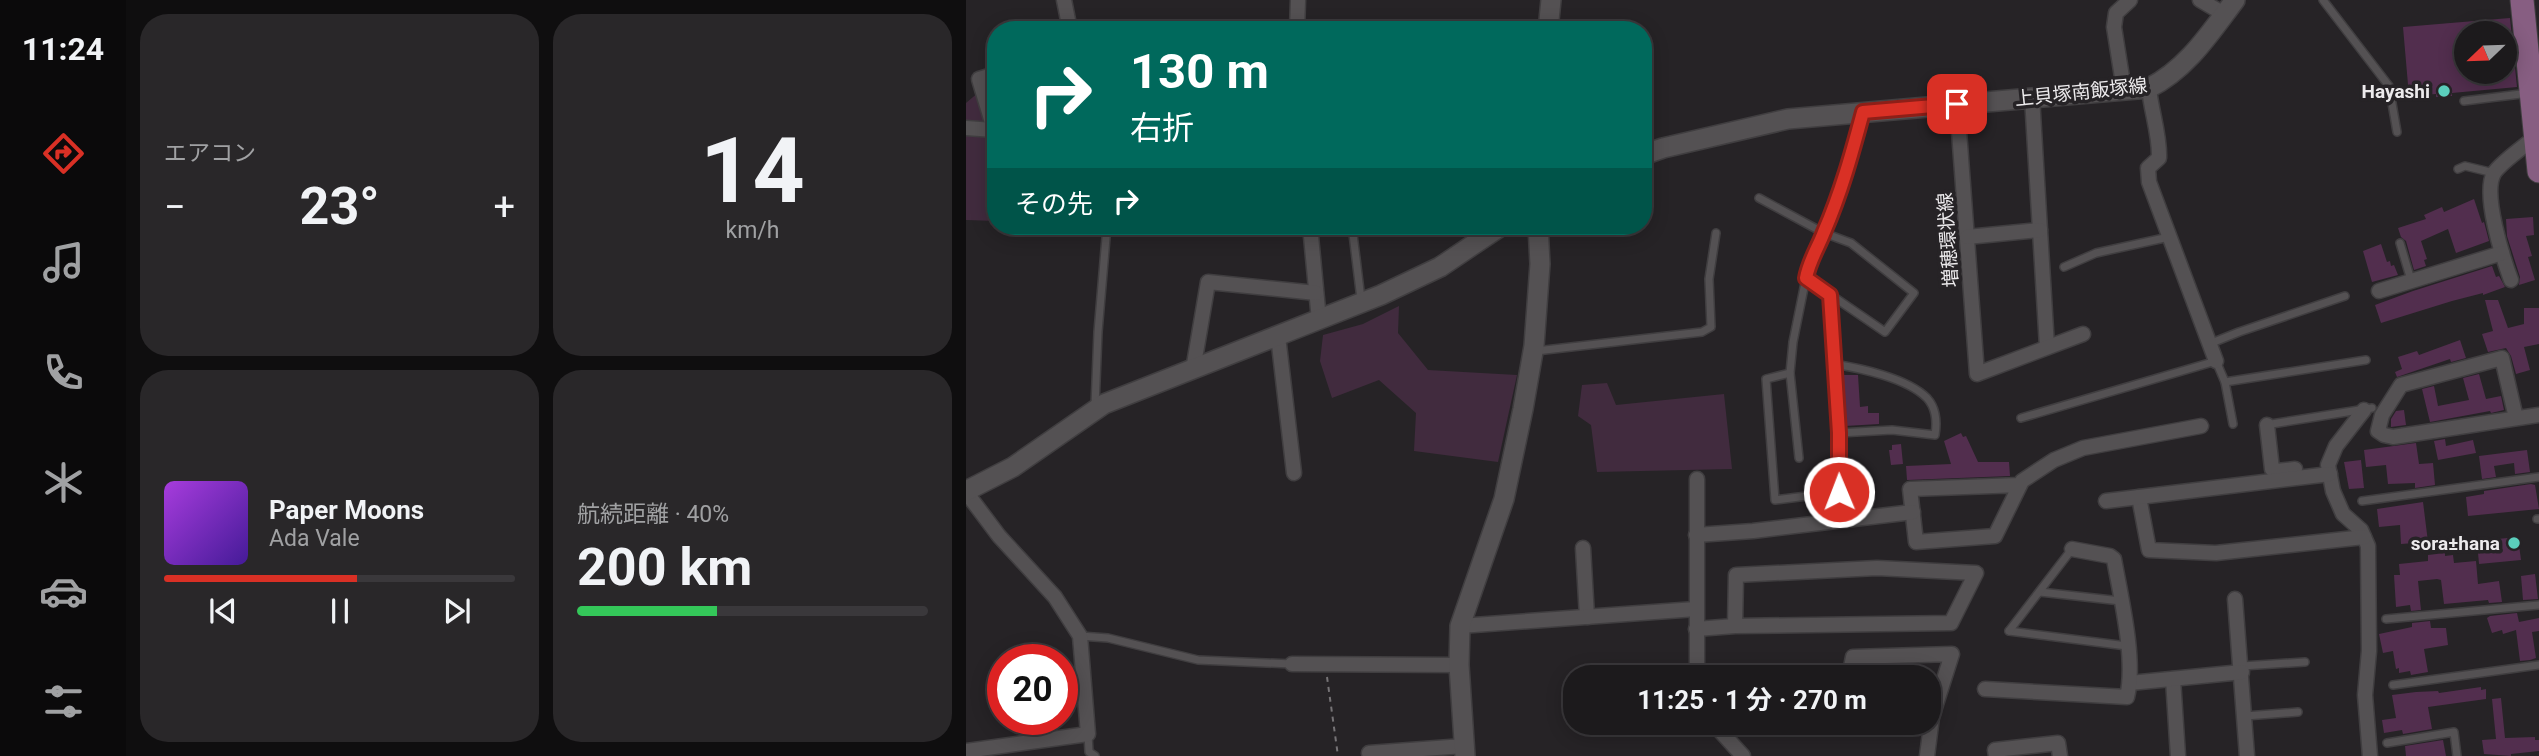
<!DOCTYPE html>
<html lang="ja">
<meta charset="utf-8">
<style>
:root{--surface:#1c1a1c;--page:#292729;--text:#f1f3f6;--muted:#a0a1a3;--line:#3a383b;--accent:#d93025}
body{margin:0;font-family:Roboto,"Noto Sans JP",sans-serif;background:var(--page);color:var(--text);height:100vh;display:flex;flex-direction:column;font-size:26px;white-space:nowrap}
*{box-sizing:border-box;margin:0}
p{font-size:23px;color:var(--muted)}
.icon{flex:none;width:38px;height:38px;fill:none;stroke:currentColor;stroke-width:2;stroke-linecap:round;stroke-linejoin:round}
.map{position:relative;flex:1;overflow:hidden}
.details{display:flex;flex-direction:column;gap:14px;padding:14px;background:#0f0e0f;width:840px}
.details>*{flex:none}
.hud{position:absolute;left:21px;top:21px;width:665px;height:214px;border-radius:28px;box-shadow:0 4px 18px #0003,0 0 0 2px var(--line);background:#00695c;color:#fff;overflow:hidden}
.needle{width:46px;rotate:247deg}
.controls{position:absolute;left:1488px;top:21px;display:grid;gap:14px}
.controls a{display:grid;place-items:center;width:63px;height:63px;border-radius:50%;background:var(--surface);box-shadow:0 4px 18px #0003,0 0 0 2px var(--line);font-size:35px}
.speed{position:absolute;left:21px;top:644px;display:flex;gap:14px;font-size:35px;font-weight:700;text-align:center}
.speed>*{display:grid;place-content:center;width:91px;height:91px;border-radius:50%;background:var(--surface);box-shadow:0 4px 18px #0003,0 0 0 2px var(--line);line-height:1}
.speed .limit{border:10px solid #d22;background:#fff;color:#111}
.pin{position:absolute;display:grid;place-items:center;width:60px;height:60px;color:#fff;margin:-30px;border-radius:14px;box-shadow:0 4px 10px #0006}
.me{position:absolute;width:77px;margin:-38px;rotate:359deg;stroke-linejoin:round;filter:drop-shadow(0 0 5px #0008)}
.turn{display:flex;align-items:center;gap:24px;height:147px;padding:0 28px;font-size:32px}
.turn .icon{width:91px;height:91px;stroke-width:2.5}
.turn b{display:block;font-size:49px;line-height:60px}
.then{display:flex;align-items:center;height:66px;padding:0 28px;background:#0003;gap:14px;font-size:26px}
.big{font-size:52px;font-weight:700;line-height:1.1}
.details .card{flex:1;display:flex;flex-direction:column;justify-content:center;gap:10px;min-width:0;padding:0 24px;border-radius:28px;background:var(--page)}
.details .dial{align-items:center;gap:0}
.dial b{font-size:91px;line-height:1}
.song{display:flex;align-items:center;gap:21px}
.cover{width:84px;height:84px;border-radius:10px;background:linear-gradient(135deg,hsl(280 70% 55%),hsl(260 70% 35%))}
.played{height:7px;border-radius:4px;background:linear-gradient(90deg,var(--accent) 55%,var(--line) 55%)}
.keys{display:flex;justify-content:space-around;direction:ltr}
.heat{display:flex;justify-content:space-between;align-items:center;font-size:38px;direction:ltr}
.charge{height:10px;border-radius:5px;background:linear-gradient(90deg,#34c759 40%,var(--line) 0)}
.details .tiles{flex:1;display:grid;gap:14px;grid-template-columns:repeat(2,1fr)}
.trip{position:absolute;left:597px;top:665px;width:378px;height:70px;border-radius:28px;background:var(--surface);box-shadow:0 4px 18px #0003,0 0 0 2px var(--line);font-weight:700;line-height:70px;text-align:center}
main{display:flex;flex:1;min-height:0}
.dock{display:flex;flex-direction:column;width:126px;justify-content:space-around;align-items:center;background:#0b0a0b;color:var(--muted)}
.dock .icon{width:49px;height:49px}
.dock .current{color:var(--accent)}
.dock b{font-size:32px;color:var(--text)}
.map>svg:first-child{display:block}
.green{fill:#412b3e}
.building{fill:#522e4e;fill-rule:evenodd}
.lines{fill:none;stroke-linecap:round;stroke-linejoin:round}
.lane-casing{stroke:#403e40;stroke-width:10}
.street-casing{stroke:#403e40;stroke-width:17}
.secondary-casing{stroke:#403e40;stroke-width:22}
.primary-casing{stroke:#403e40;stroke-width:25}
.path{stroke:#767376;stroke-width:2;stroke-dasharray:5 5;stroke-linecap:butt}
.lane{stroke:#545153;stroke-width:7}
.street{stroke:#545153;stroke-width:14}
.secondary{stroke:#545153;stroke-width:19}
.primary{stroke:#875e82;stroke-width:23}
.route-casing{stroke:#8d1f18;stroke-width:18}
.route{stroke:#d93025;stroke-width:12}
.poi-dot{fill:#5bcebc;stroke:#262326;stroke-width:2.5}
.labels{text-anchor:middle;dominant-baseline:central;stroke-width:7;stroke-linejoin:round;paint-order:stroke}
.poi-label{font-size:19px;font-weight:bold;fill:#eceaec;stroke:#262326;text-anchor:end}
.street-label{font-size:19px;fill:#eceaec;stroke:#262326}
</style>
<main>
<nav class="dock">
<b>11:24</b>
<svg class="icon current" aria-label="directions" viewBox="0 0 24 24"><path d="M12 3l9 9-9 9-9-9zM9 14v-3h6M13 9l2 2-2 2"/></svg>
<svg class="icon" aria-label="music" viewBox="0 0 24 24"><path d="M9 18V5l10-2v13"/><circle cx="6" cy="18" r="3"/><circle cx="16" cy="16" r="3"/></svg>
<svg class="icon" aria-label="phone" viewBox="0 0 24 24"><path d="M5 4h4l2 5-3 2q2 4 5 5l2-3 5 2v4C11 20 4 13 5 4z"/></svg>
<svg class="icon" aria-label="climate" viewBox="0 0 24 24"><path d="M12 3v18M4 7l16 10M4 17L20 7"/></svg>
<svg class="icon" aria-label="car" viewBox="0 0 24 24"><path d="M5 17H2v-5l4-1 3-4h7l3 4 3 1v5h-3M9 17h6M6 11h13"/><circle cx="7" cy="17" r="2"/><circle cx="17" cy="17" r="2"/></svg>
<svg class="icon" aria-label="filters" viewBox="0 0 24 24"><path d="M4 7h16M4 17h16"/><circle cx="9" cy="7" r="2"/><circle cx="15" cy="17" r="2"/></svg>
</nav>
<section class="details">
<div class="tiles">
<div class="card"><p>エアコン</p>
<div class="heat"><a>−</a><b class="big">23°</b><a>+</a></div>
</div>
<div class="card dial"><b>14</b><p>km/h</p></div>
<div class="card">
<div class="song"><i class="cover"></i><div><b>Paper Moons</b><p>Ada Vale</p></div></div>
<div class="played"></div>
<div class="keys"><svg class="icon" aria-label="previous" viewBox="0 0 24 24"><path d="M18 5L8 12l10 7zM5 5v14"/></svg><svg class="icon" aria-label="pause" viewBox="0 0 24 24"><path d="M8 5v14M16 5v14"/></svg><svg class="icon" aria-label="next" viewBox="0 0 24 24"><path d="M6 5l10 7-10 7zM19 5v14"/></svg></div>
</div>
<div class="card"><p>航続距離 · 40%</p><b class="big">200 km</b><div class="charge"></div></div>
</div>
</section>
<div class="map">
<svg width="1573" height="756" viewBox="0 0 1573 756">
<rect width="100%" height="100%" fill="#262326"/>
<g class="green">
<path d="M 20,86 L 30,109 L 30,221 L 0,220 L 0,103 Z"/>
<path d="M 433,306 L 432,333 L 462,370 L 551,375 L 532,462 L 448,451 L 450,413 L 413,380 L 366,398 L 354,361 L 357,335 L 397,324 Z"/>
<path d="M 641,383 L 650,405 L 758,394 L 766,469 L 631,472 L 625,425 L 612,416 L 616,385 Z"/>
</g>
<g class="building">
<path d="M 1544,18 L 1551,87 L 1486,93 L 1486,96 L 1470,97 L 1470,94 L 1443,96 L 1437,27 ZM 1500,33 L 1538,33 L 1538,72 L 1500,72 Z"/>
<path d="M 1508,199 L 1516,223 L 1518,222 L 1523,241 L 1490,253 L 1482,229 L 1455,241 L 1461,259 L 1458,260 L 1460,266 L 1448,270 L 1440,241 L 1435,237 L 1432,228 L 1460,219 L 1458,215 L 1476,207 L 1478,212 Z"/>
<path d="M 1567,217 L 1568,235 L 1560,236 L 1566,256 L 1562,257 L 1569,280 L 1553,285 L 1554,277 L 1541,236 L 1540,219 Z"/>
<path d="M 1415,244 L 1421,262 L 1424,261 L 1425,266 L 1428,265 L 1432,275 L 1406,282 L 1397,251 Z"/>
<path d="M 1526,266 L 1530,277 L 1533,276 L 1539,287 L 1517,295 L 1517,293 L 1486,301 L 1415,323 L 1409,305 L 1447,291 Z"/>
<path d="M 1519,300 L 1532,300 L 1542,328 L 1558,324 L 1558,308 L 1573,308 L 1573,344 L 1558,347 L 1564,370 L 1550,374 L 1545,356 L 1540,348 L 1522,352 L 1516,334 L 1527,331 Z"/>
<path d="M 1494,340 L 1500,358 L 1485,362 L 1484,359 L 1431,377 L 1429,372 L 1436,369 L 1432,357 L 1451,351 L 1453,355 Z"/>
<path d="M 1513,374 L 1520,399 L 1535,396 L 1538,410 L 1525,413 L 1524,411 L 1464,422 L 1456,389 L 1468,386 L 1472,406 L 1503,400 L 1497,378 Z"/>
<path d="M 875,375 L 892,375 L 894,407 L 902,406 L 902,413 L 913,413 L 913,424 L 879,426 Z"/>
<path d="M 1438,410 L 1440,425 L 1425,427 L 1425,419 L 1430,411 Z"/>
<path d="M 995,433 L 997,437 L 1000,436 L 1012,462 L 1043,462 L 1044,476 L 941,480 L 940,466 L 985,464 L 978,441 Z"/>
<path d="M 1479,439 L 1480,446 L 1507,440 L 1510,453 L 1472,460 L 1468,441 Z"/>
<path d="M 1450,443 L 1453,464 L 1467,463 L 1469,485 L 1449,488 L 1449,483 L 1422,484 L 1420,465 L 1400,467 L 1398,450 Z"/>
<path d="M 935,444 L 937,464 L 925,465 L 923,450 L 926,450 L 926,445 Z"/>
<path d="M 1561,450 L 1564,472 L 1549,474 L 1548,463 L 1528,466 L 1530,477 L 1516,479 L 1513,456 Z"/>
<path d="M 1395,460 L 1398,488 L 1383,489 L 1378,462 Z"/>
<path d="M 1565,484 L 1569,485 L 1573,509 L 1502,516 L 1500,497 L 1518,494 L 1518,491 Z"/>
<path d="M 1457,502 L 1462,542 L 1435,544 L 1434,525 L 1413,527 L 1411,509 Z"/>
<path d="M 1552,537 L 1555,560 L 1513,564 L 1511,541 Z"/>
<path d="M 1479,553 L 1479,556 L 1487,555 L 1488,563 L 1510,561 L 1512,584 L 1533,581 L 1536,602 L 1523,603 L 1522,600 L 1478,604 L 1475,580 L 1471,579 L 1452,581 L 1455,610 L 1445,611 L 1444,605 L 1430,607 L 1428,575 L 1434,575 L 1433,564 L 1462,561 L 1462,555 Z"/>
<path d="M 1569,574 L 1572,599 L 1557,600 L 1555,576 Z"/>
<path d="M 1551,613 L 1553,622 L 1573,618 L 1573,631 L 1566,632 L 1570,658 L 1564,660 L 1554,661 L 1550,630 L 1537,634 L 1536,630 L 1526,633 L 1521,618 L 1524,616 Z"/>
<path d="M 1464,621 L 1465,628 L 1480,628 L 1482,645 L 1458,649 L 1462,672 L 1445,675 L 1444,671 L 1433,673 L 1433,668 L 1430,669 L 1427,651 L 1417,653 L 1413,634 L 1446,627 L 1446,623 Z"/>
<path d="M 1515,687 L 1515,690 L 1520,689 L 1520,699 L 1462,707 L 1466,729 L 1437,734 L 1436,730 L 1418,733 L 1416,720 L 1430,718 L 1426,695 L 1450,692 L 1472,691 L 1473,693 Z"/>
<path d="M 1535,698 L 1539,738 L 1569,737 L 1569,740 L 1573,740 L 1573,751 L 1545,754 L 1545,756 L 1518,754 L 1516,740 L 1530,739 L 1526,699 Z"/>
<path d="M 1477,740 L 1480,756 L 1440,756 L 1439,746 Z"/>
</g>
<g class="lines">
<g class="lane-casing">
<g id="lane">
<path d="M 1357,0 L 1423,86 L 1431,132"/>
<path d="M 1498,101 L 1563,93"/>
<path d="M 1492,169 L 1499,166 L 1528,173"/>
<path d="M 793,198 L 858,233 L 885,243 L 948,293 L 919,332 L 840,278"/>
<path d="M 386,226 L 395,299"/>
<path d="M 1434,243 L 1445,280"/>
<path d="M 1098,267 L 1130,253 L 1203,237"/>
<path d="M 1243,344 L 1273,332 L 1379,296"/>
<path d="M 570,351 L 736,332 L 745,327 L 743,279 L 750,233"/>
<path d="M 867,364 C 894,368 941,378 961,398 C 970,408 971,423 969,435 L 926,430 L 873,433"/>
<path d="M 824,373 L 800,379 L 809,500 L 873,492 L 873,433 L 864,294"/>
<path d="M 1259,382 L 1400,360"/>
<path d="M 129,406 L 132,332 L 141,226"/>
<path d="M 1055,418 L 1250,361 L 1259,382 L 1267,424"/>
<path d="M 1299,425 L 1406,408"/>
<path d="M 833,458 L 824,373 L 827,342 L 842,268 L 858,233 L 883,165 L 897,113"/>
<path d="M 1396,501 L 1573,477"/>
<path d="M 1571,519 L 1573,519"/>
<path d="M 1074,592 L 1155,601"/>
<path d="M 1420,619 L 1573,605"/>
<path d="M 1043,631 L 1161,646"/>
<path d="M 1043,631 L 1106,549"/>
<path d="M 114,636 L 142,638 L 232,660 L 326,664"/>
<path d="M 1276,666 L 1339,662"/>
<path d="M 1427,685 L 1573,665"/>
<path d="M 1279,716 L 1332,712"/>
<path d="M 122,734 L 123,752 L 129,756"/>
<path d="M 1421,743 L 1488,732 L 1491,756"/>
</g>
</g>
<g class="street-casing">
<g id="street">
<path d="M 98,0 L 104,30"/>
<path d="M 1234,0 L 1258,14"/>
<path d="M 331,30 L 332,0"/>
<path d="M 30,74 L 13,79 L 30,136"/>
<path d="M 1183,88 C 1185,111 1194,135 1193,158 L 1182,168 L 1183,182 L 1250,361"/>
<path d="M 1158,90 L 1148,27 L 1150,13 L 1164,0"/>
<path d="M 1066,97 L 1081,347"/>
<path d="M 991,104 L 1011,374 L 1117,334"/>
<path d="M 0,128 L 27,130"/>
<path d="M 344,226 L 353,320"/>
<path d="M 1001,237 L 1074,230"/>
<path d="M 1545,280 C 1537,258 1516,194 1528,173 C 1535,162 1559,146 1569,137"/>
<path d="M 1413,291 L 1536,253"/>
<path d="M 312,336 L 328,473"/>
<path d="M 227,370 L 242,282 L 350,293"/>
<path d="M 1398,410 L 1370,446 L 1362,465 L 1367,491 L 1377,514 L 1395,530 L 1402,546 L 1403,651 L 1399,695 L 1404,756"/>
<path d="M 1550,418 L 1536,358 L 1435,385 L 1416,415 L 1412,431 L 1418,435 L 1427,437 L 1573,415"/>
<path d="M 1301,425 L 1306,469 L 1311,471 L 1329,469"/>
<path d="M 1054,485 L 944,489 L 950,542 L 1029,536 L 1056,481 L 1088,460 L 1117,448 L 1235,426"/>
<path d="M 0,492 L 33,536 L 89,597 L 114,636 L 122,734 L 0,751"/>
<path d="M 1173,497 L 1183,550 L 1250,553 L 1398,537"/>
<path d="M 1140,501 L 1364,474"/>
<path d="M 730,535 L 787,531 L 947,512"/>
<path d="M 617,548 L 621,617"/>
<path d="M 1269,599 L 1281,756"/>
<path d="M 494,626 L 730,609"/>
<path d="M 730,629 L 769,626 L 985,623 L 1010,573 L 911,568 L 770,575 L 769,626"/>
<path d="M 326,664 L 493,665"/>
<path d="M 731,677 L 731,479"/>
<path d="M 883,677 L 887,657 L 986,654 L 966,717 L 961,756"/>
<path d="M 1207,679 L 1212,756"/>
<path d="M 1164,683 L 1276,672"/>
<path d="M 1019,689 L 1161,697 C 1170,660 1155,598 1148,559 L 1144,556 L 1106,549"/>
<path d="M 747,723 L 777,756"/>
<path d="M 403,753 L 498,746"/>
<path d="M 1030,756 L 1029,750 L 1092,743 L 1094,756"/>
</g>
</g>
<g class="secondary-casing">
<g id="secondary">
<path d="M 582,30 L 585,0"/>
<path d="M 677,155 L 697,148 L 822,119 L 1183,88 C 1221,69 1244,33 1269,0"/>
<path d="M 0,491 L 47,467 L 138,404 L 415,295 L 474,267 L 535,226"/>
<path d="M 499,756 L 493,665 L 494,626 L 538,499 L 557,409 L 568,346 L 574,264 L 572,226"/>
</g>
</g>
<g class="primary-casing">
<path id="primary" d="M 1556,0 L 1573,171"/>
</g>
<path class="path" d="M 361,677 L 372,756"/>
<use href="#lane" class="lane"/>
<use href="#street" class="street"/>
<use href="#secondary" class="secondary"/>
<use href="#primary" class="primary"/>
</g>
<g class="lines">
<g class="route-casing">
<path id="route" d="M 873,492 L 873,433 L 864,295 L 840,278 C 843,261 852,248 858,232 C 875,193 886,153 897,112 L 991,104"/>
</g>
<use href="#route" class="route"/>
</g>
<g class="poi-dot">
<circle cx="1478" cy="91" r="7"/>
<circle cx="1548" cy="543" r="7"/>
</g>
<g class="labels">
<g class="poi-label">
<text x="1464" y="91">Hayashi</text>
<text x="1534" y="543">sora±hana</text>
</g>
<g class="street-label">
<text transform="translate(1115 92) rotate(-6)">上貝塚南飯塚線</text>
<text transform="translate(982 240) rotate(-94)">増穂環状線</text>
</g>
</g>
</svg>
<div class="controls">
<a><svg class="needle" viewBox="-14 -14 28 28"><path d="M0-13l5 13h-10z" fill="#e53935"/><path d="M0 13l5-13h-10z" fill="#a0a1a3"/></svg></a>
</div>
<div class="speed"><div class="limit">20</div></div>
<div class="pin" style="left:991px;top:104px;background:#d93025"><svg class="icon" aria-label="arrive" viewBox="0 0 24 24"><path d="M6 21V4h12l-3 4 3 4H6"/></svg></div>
<svg class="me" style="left:873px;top:492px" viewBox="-20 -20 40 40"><circle r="17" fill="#d93025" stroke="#fff" stroke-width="3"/><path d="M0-11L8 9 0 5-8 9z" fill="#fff"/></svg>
<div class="trip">11:25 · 1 分 · 270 m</div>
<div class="hud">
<div class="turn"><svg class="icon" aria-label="right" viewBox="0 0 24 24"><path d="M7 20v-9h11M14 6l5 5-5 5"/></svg><div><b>130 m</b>右折</div></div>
<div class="then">その先<svg class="icon" aria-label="right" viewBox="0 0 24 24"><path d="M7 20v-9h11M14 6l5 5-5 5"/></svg></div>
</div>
</div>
</main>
